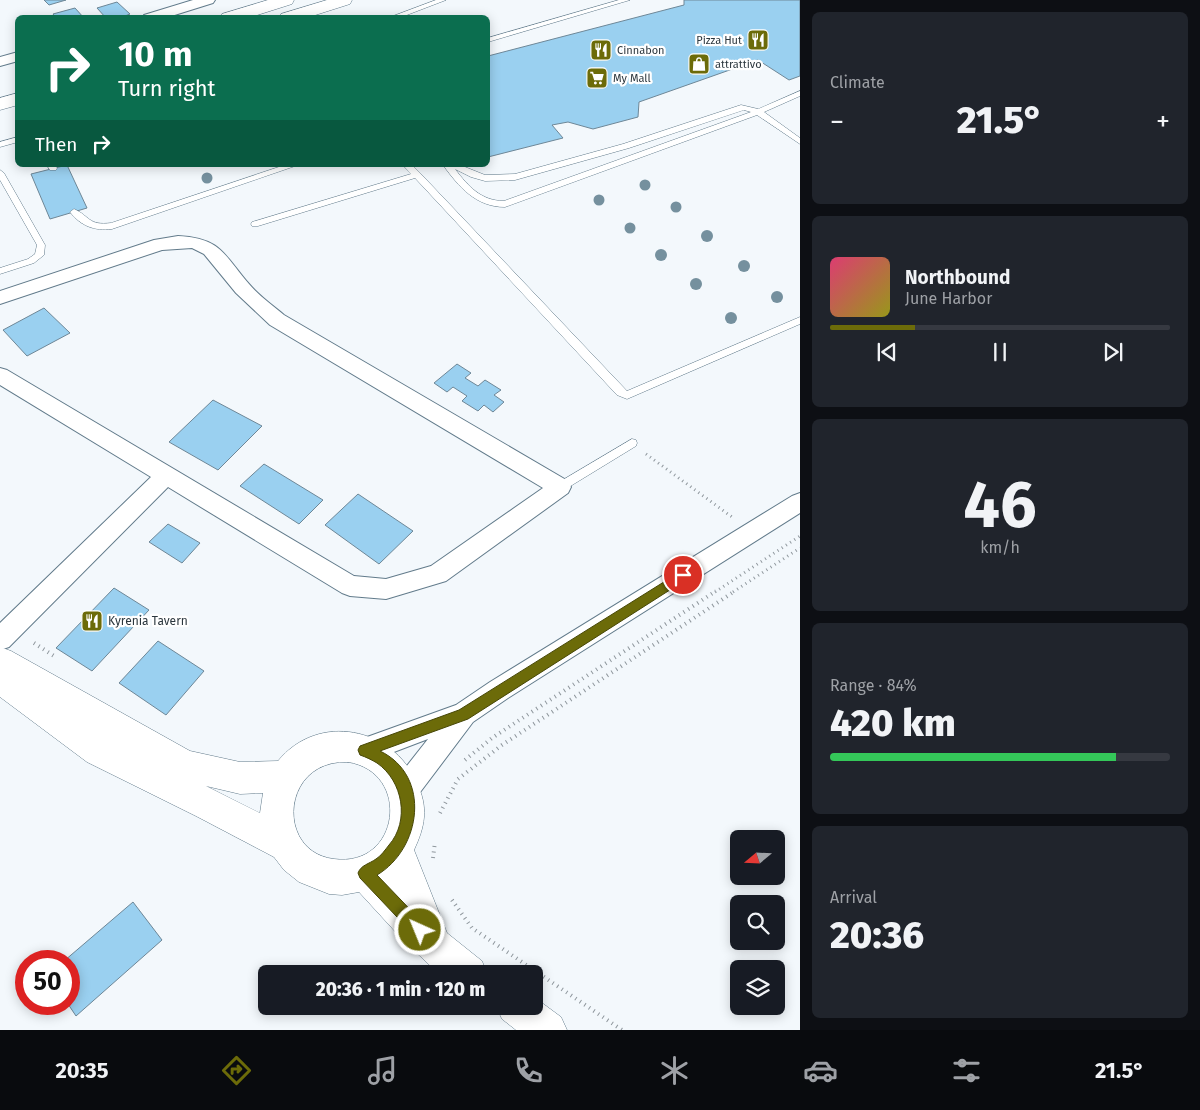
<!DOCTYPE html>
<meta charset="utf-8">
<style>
:root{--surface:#171b24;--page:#20242c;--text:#f1f3f6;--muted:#9ea1a6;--line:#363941;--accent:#6c6b09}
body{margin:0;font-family:"Fira Sans",sans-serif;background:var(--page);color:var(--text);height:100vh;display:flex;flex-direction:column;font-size:19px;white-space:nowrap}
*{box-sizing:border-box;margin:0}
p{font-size:16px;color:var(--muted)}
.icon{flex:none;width:28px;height:28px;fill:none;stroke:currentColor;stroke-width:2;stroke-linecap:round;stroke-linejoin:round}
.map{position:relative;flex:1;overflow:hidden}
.side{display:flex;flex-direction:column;gap:12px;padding:12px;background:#0d0f14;width:400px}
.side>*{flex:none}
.guide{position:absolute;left:15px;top:15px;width:475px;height:152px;border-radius:8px;box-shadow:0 2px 12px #0003;background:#0b6e4f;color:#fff;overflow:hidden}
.needle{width:32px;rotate:251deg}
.controls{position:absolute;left:730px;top:830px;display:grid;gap:10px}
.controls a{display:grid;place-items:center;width:55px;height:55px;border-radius:8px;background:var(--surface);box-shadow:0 2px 12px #0003;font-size:25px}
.speed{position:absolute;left:15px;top:950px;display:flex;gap:10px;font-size:25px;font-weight:700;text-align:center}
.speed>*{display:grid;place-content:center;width:65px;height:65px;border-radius:50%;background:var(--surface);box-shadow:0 2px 12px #0003;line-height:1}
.speed .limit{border:8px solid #d22;background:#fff;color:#111}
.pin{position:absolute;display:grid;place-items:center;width:42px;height:42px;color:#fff;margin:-21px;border:2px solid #fff;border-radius:50%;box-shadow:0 1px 5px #0007}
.me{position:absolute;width:55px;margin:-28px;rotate:316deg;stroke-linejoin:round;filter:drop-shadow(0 0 4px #0008)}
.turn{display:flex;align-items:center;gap:18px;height:105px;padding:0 20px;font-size:22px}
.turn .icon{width:65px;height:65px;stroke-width:2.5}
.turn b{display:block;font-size:35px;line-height:42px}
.then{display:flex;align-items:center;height:48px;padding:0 20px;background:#0003;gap:10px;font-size:19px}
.big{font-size:38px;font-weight:800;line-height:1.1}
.side .card{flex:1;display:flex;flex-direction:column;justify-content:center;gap:8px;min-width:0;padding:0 18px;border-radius:8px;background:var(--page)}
.side .dial{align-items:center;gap:0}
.dial b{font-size:65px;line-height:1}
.song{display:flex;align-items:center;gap:15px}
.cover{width:60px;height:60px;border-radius:8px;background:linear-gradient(135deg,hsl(340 70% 55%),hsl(60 70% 35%))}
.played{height:5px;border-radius:2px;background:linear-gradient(90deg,var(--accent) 25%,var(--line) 25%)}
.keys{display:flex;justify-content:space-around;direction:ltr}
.heat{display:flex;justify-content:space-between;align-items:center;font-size:28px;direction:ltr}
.charge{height:8px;border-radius:4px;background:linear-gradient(90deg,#34c759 84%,var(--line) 0)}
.trip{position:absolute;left:258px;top:965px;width:285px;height:50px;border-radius:8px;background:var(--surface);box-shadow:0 2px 12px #0003;font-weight:800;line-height:50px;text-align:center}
.tab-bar{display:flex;height:80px;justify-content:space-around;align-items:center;background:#090b0e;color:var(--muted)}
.tab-bar .icon{width:35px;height:35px}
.tab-bar .on{color:var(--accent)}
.tab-bar b{font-size:22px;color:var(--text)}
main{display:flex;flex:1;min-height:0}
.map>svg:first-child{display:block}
.building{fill:#9ad0f0;stroke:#6e8797}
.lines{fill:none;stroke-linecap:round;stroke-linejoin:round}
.service-casing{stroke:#627b8b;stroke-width:1}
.minor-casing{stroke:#627b8b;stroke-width:2}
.secondary-casing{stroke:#627b8b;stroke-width:1}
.primary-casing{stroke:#627b8b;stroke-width:1}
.path-far1{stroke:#8f979d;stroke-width:3;stroke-dasharray:1 4;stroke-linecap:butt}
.path{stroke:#8f979d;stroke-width:4;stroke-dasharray:1 4.5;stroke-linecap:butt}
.service{fill:#fff;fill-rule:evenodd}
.minor{fill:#fff;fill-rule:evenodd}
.secondary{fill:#fff;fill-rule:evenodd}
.primary{fill:#fff;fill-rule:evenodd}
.tree{fill:#75909e}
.route{fill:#6c6b09;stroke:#464606}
.labels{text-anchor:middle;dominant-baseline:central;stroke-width:4.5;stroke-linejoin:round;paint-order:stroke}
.far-poi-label{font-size:11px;fill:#2c373e;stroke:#fff;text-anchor:start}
.poi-label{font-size:12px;fill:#2c373e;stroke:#fff;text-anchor:start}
</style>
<main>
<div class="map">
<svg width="800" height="1030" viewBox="0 0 800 1030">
<rect width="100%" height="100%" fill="#f3f8fc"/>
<g class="building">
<path d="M 44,0 L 66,0 L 49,5 Z"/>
<path d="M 684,0 L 800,0 L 800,76 L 789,80 L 758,60 L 639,102 L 638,117 L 593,129 L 568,122 L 552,125 L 563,138 L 488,157 L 488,56 L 684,5 Z"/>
<path d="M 117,2 L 130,14 L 120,18 L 106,18 L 97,8 Z"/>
<path d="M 75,8 L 84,18 L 56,18 L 53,14 Z"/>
<path d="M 67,165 L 87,208 L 50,219 L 31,174 Z"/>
<path d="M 44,308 L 70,333 L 27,356 L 3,330 Z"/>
<path d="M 457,364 L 471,373 L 465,378 L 478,386 L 485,380 L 501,390 L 494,395 L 504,402 L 493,412 L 484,405 L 478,411 L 462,401 L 467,396 L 453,387 L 447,392 L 434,383 Z"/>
<path d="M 213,400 L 262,426 L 218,470 L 169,442 Z"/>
<path d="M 264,464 L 323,500 L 299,524 L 240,486 Z"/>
<path d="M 358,494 L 413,531 L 379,564 L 325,525 Z"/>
<path d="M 168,524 L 200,543 L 182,563 L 149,542 Z"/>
<path d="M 114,588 L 149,610 L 92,671 L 56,648 Z"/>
<path d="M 158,641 L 204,671 L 166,715 L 119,683 Z"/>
<path d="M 133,902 L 162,940 L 76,1016 L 68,1004 L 69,961 L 64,961 Z"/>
</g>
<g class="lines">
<g class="service-casing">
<g id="service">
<path d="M 436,0 L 446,0 L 399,18 L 388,18 Z"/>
<path d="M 619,0 L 630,0 L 488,42 L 488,38 Z"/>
<path d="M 800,91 L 800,96 L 764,112 L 800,138 L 800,144 L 757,115 L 505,207 C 476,207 459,187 443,165 L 460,165 L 485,175 L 515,174 L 623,144 L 741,105 L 758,109 ZM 744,110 L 751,112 L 504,201 C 481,201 468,186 455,169 L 471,177 L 485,181 L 515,180 L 629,148 Z"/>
<path d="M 18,137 L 18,142 L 0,147 L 0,142 Z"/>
<path d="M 47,165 L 55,165 L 57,168 L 56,170 L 50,170 Z"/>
<path d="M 285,165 L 298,165 L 112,229 C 94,231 81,226 70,212 L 74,209 C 90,216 88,226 111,223 Z"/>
<path d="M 403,165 L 412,165 L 420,173 L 627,391 L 800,317 L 800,324 L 627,399 L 617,395 L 415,178 L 258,226 L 252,226 L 251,224 L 252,222 L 411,174 Z"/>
<path d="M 0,170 L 4,173 L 45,245 L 44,255 L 34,263 L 0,274 L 0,268 L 28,259 L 35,254 L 37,245 L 0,180 Z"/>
<path d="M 632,439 L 636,440 L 637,443 L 636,446 L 564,490 L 556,490 L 554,487 L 556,484 Z"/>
</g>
</g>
<g class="minor-casing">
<g id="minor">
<path d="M 193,0 L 215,0 L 213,3 L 165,18 L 142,18 L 144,15 Z"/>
<path d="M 18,52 L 18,61 L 0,66 L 0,57 Z"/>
<path d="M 178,236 C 221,238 224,255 249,284 C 259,296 272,305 284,315 L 568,481 L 571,487 L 568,493 L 446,581 L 386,599 L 350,596 L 342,593 L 168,487 L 9,647 L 0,650 L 0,623 L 151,477 L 0,385 L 0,368 L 7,370 L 354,576 L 386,579 L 431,566 L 543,488 L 270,325 L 236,293 L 204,254 L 192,248 L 162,250 L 0,304 L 0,291 L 154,240 Z"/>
<path d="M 800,493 L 800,513 L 508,698 L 473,722 L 415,799 L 405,803 L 395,799 L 391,790 L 395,781 L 428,739 L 365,763 L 356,759 L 352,750 L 356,741 L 456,705 L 490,682 L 792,496 Z"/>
</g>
</g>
<g class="secondary-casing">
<g id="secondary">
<path d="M 0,647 L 11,651 L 190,751 L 240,762 L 278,761 C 318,712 393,727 417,783 C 422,794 425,805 424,817 C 423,829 419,839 414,850 L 447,933 L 482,961 L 487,974 L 439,974 L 402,939 L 359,892 L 342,895 L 329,894 L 299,882 L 284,870 L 274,857 L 196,816 L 87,762 L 0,697 ZM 348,762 C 412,772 400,868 334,859 C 275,852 281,759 348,762 ZM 206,786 L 240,794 L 263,793 L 260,813 Z"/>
<path d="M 534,997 L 561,1017 L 567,1030 L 516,1030 L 502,1019 L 496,1006 L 534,1006 Z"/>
</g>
</g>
<g class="primary-casing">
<g id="primary">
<path d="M 268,0 L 294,0 L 292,4 L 248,18 L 220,18 L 222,14 Z"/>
<path d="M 327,0 L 352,0 L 350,4 L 306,18 L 279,18 L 281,14 Z"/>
<path d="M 18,93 L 18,105 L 0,110 L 0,98 Z"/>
</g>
</g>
<g class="path-far1">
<path d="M 646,454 L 732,517"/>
<path d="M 715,592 L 800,536"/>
<path d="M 733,592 L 800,548"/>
</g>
<g class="path">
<path d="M 34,643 L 54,656"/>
<path d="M 465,760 L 492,738 L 716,591"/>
<path d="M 440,813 L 458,779 L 502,745 L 735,591"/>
<path d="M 433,858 L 435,842"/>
<path d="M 452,900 L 472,928 L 622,1030"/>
</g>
<use href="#service" class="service"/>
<use href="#minor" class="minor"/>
<use href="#secondary" class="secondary"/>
<use href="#primary" class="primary"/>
</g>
<g class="tree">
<circle cx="207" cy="178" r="5.5"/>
<circle cx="645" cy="185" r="5.5"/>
<circle cx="599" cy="200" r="5.5"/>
<circle cx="676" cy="207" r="5.5"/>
<circle cx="630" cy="228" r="5.5"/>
<circle cx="707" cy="236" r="6"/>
<circle cx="661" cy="255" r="6"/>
<circle cx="744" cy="266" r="6"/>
<circle cx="696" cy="284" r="6"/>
<circle cx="777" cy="297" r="6"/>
<circle cx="731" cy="318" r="6"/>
</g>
<path class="route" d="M 683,570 L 687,572 L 689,575 L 687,579 L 468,719 L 380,751 C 432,776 421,849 377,875 L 425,925 L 428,930 L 425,936 L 420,938 L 415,936 L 360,878 L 358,873 C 361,865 369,864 376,859 C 381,856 385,850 389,845 C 410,821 403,781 377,763 C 372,760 366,757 360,755 L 358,750 L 360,746 L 459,710 Z"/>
<defs>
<g id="restaurant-square" transform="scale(1.125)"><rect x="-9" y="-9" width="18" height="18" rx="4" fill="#6c6b09" stroke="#fff"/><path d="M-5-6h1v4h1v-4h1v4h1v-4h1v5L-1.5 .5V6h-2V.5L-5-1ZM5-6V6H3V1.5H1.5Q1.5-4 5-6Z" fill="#fff"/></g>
<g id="shop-square" transform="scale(1.125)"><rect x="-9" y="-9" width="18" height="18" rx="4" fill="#6c6b09" stroke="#fff"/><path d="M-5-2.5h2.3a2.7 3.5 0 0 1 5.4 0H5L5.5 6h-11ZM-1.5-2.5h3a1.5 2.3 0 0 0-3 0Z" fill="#fff"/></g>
<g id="supermarket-square" transform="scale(1.125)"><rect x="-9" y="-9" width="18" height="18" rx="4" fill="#6c6b09" stroke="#fff"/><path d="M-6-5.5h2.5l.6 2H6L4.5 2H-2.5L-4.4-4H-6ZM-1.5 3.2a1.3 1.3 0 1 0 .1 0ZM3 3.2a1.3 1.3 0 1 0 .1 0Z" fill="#fff"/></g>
</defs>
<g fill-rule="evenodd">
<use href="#restaurant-square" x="758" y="40"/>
<use href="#restaurant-square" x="601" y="50"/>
<use href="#shop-square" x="699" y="64"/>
<use href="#supermarket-square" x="597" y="78"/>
<use href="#restaurant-square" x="92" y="621"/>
</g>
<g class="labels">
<g class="far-poi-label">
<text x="742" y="40" text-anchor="end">Pizza Hut</text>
<text x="617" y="50">Cinnabon</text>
<text x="715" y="64">attrattivo</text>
<text x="613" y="78">My Mall</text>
</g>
<g class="poi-label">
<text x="108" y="621">Kyrenia Tavern</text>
</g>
</g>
</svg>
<div class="controls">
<a><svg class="needle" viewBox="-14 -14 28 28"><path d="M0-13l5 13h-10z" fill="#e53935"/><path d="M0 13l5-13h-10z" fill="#9ea1a6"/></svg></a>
<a><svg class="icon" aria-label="search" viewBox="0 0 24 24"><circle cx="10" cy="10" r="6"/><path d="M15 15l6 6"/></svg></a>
<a><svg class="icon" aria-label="layers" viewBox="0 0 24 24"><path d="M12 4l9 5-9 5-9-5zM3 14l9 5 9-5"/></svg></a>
</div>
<div class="speed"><div class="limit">50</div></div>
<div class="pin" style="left:683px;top:575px;background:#d93025"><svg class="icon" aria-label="arrive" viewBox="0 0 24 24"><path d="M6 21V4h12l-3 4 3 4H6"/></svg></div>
<svg class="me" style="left:420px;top:930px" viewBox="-20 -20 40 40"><circle r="17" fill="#6c6b09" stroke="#fff" stroke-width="3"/><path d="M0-11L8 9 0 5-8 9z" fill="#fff"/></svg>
<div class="trip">20:36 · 1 min · 120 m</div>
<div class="guide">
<div class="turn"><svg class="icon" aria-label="right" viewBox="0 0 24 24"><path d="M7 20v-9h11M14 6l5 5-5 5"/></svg><div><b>10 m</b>Turn right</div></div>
<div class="then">Then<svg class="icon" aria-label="right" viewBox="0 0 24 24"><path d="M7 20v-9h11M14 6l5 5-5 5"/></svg></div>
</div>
</div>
<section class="side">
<div class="card"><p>Climate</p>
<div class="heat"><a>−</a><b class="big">21.5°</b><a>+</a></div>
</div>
<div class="card">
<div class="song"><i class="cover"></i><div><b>Northbound</b><p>June Harbor</p></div></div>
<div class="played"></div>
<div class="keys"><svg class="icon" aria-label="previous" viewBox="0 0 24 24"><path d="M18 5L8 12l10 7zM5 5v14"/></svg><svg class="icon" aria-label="pause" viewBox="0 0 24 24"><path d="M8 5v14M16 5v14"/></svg><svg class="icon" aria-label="next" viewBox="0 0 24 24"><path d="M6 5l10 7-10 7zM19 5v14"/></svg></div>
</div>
<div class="card dial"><b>46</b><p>km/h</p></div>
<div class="card"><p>Range · 84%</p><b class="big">420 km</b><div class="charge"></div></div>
<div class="card"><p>Arrival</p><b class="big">20:36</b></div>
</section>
</main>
<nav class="tab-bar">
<b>20:35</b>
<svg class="icon on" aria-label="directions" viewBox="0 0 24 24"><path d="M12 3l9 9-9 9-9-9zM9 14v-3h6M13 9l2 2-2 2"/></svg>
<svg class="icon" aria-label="music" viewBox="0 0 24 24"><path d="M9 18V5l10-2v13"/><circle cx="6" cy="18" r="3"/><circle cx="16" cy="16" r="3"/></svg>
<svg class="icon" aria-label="phone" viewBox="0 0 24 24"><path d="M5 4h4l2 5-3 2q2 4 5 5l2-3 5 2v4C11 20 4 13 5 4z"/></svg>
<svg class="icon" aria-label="climate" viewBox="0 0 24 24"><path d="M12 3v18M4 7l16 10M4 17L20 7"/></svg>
<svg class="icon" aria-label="car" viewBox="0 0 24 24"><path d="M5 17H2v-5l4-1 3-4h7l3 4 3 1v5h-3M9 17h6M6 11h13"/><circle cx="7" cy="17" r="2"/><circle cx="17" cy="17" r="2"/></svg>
<svg class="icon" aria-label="filters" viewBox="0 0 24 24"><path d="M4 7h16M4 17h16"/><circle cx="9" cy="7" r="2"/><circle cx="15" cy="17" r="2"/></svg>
<b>21.5°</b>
</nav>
